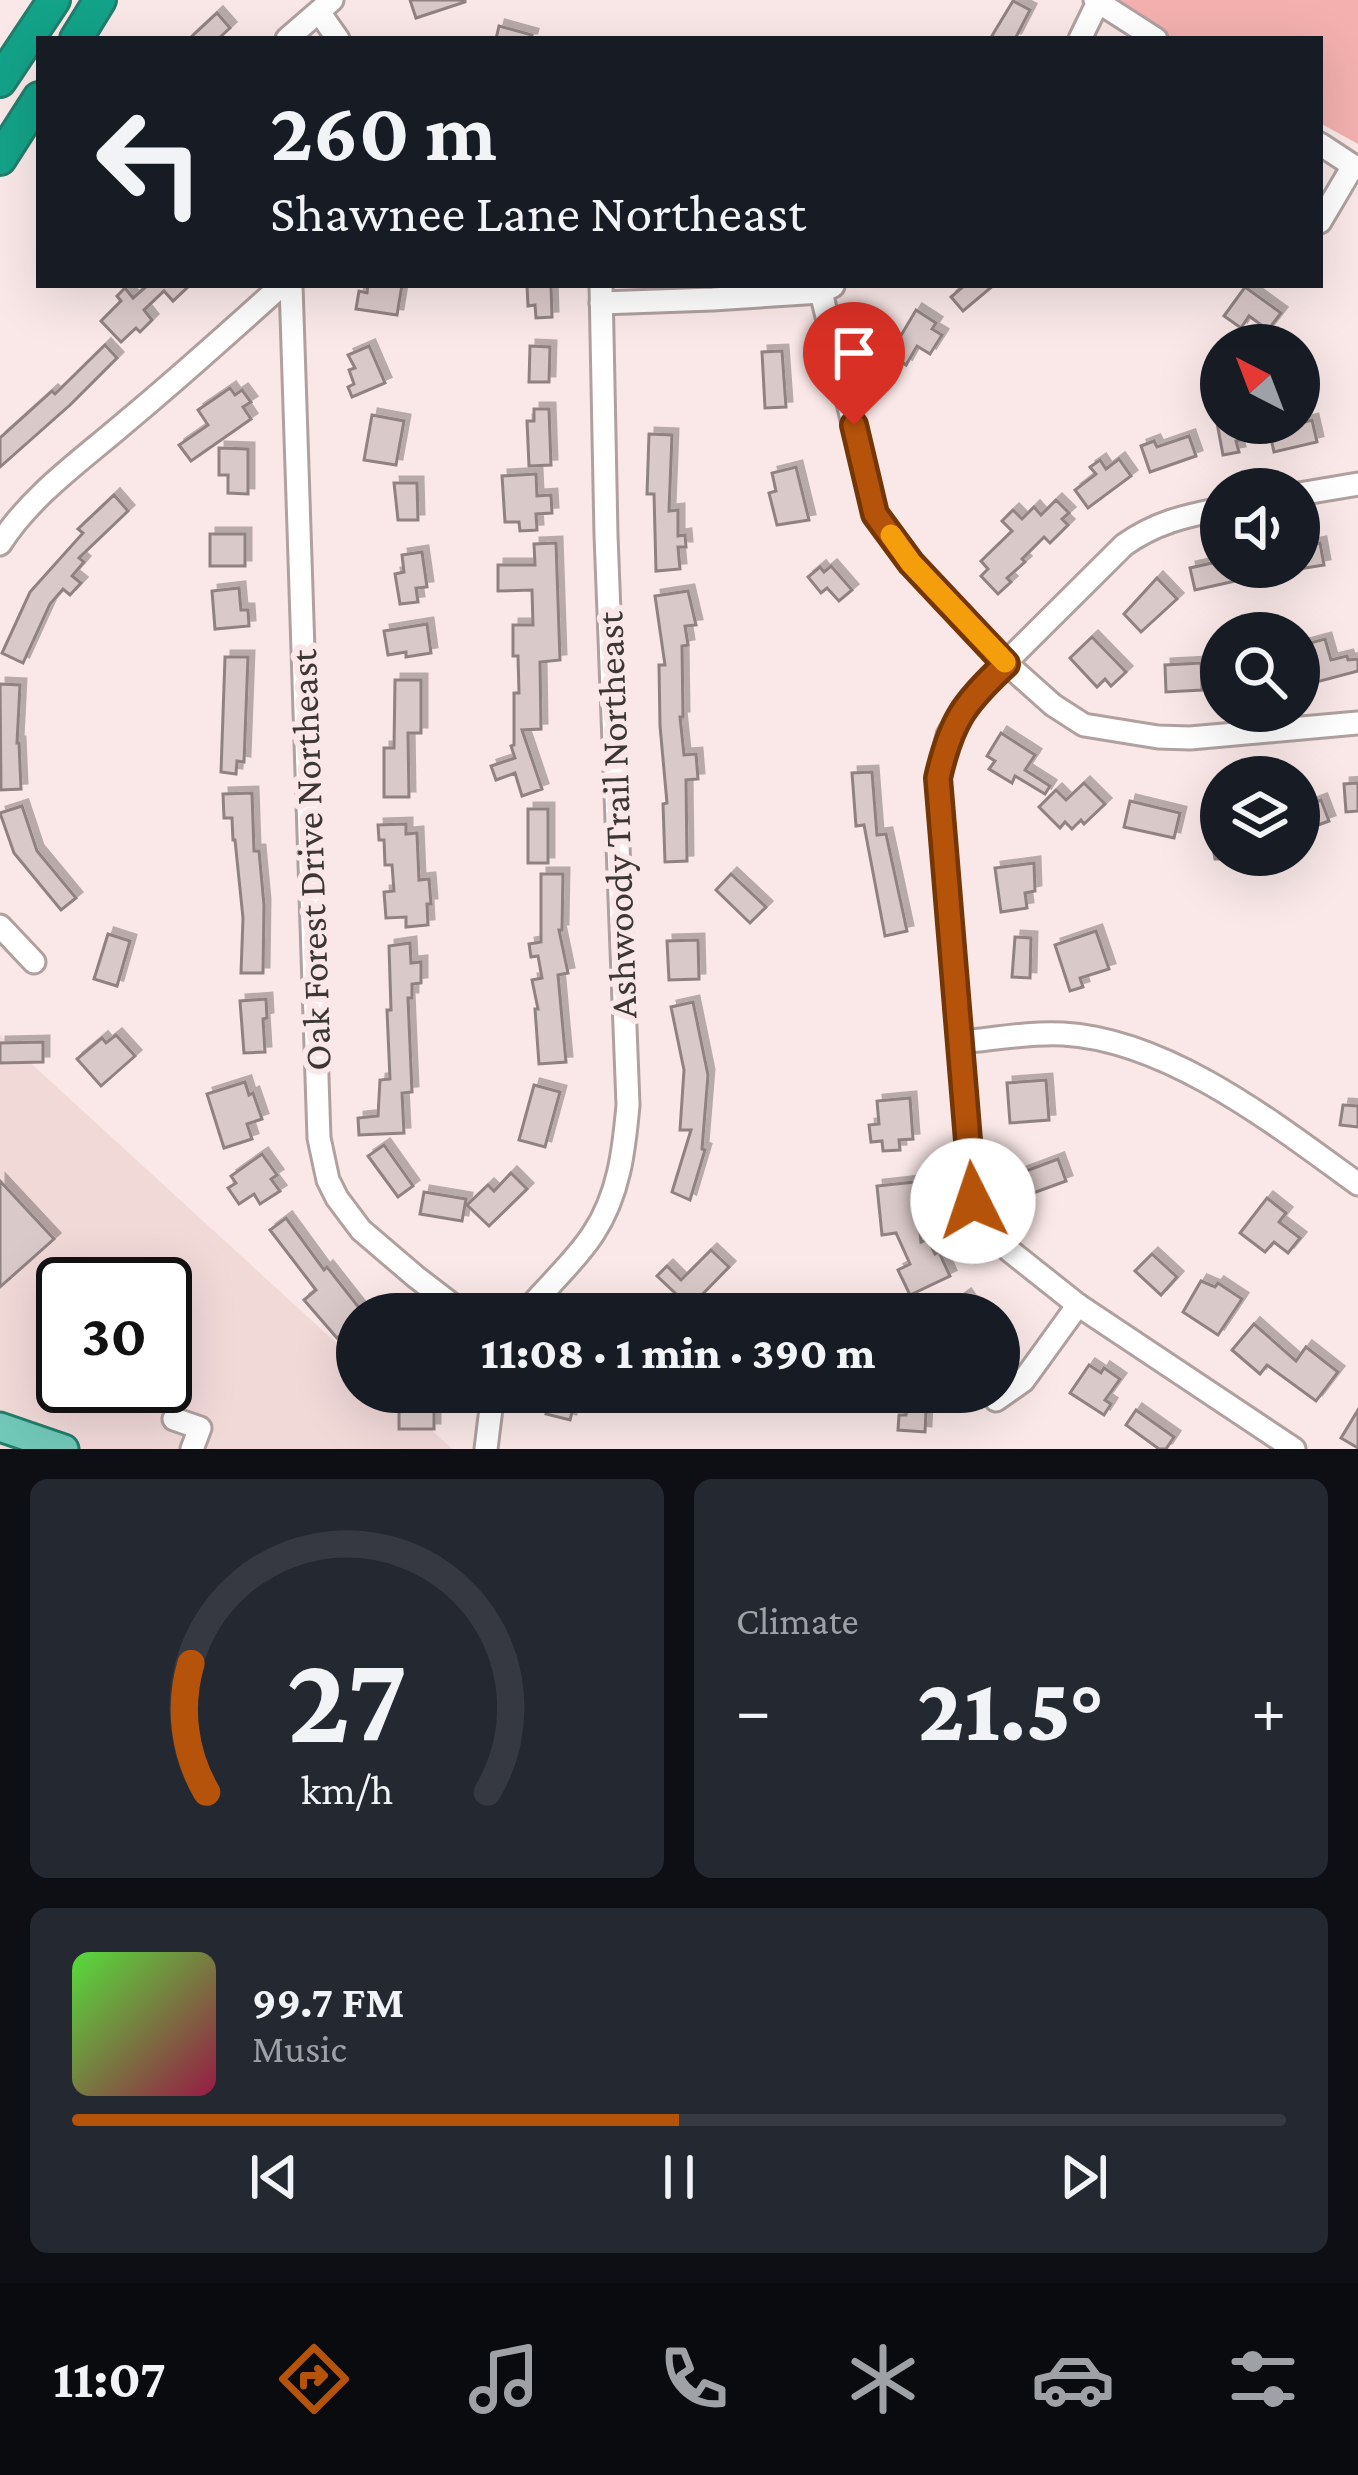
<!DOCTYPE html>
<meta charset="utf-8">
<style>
:root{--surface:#171b24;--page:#242831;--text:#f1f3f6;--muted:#9ea1a6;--line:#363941;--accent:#b45309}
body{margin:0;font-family:"Crimson Pro",serif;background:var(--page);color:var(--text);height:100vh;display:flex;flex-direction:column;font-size:45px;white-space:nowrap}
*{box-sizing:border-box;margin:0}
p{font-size:39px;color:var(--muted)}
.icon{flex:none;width:66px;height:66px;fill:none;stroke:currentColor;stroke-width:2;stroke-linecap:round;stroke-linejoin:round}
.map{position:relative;height:1449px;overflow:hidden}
.sheet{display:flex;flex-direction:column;gap:30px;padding:30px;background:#0d0f14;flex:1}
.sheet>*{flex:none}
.hud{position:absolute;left:36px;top:36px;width:1287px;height:252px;border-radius:0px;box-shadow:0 12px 48px #0002;background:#171b24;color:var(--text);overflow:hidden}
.needle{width:78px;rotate:318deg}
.controls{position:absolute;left:1200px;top:324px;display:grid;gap:24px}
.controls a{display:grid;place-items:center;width:120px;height:120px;border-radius:50%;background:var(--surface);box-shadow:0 12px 48px #0002;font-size:60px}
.speed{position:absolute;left:36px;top:1257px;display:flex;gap:24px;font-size:60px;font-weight:700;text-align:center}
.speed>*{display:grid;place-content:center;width:156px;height:156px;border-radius:50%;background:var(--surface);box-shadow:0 12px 48px #0002;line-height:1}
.speed .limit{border:6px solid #111;border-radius:18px;background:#fff;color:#111}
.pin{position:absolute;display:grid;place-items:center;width:102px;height:102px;color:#fff;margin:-123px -51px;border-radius:50% 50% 50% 0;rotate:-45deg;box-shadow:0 0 12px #0007}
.pin .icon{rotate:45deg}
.me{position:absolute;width:132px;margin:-66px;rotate:356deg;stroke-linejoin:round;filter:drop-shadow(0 0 9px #0008)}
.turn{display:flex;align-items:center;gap:42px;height:252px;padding:0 36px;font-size:54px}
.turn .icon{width:156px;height:156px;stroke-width:2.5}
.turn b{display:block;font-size:84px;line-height:102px}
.big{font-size:90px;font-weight:800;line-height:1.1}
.sheet .widget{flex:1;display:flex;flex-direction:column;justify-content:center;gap:18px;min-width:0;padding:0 42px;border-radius:18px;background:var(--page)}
.sheet .dial{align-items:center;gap:0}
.dial svg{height:312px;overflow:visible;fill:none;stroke:var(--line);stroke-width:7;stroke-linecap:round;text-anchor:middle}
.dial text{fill:var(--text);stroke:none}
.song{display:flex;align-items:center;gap:36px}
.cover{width:144px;height:144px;border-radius:18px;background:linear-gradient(135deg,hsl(110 70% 55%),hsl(340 70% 35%))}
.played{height:12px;border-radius:6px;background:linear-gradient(90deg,var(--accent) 50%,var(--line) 50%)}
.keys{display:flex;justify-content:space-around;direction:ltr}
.heat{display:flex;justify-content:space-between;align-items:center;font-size:66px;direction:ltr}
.sheet .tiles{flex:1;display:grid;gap:30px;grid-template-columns:1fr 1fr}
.widget:last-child{grid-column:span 2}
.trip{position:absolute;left:336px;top:1293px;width:684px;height:120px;border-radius:60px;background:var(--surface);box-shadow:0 12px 48px #0002;font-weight:800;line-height:120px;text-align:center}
.tab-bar{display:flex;height:192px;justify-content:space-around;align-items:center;background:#090b0e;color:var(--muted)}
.tab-bar .icon{width:84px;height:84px}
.tab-bar .on{color:var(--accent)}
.tab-bar b{font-size:54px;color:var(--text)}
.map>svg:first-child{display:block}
.built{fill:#f1d9d8;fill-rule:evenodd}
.green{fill:#f3b0ae}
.building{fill:#d9c9c8;stroke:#918282;stroke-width:3;filter:url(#shadow)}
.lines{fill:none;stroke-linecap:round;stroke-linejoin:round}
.minor-casing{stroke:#b0a0a0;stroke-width:27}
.major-casing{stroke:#227d6b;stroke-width:33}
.highway-casing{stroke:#227d6b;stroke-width:36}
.minor{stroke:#fff;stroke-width:21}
.major{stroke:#71c8b8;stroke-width:27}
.highway{stroke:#13a388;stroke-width:30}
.route-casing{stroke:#753606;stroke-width:30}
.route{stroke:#b45309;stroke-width:21}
.slow{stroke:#f59e0b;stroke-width:21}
.labels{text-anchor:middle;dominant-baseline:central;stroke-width:12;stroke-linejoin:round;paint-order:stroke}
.street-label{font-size:39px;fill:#3d3636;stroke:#f9e8e7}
</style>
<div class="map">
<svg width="1358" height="1449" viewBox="0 0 1358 1449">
<defs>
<filter id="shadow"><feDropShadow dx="6" dy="-6" stdDeviation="0" flood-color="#0004"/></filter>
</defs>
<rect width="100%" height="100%" fill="#f9e8e7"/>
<path class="built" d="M 0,1035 L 357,1362 L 357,1392 L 390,1392 L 452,1449 L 0,1449 ZM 63,1284 L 165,1284 L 165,1386 L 63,1386 Z"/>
<path class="green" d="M 1105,0 L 1358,0 L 1358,144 L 1320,123 L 1320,39 L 1166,39 Z"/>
<g class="building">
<path d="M 410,0 L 465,0 L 465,2 L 416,18 Z"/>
<path d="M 1013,1 L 1030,10 L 1015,39 L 990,39 Z"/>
<path d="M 217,13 L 230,28 L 218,39 L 189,39 Z"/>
<path d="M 499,26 L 532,35 L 531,39 L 496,39 Z"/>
<path d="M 148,285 L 190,285 L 173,301 L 164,291 L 144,310 L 152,320 L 140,332 L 136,328 L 121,342 L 101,321 L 121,301 L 117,296 L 125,288 L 133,298 Z"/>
<path d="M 368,285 L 402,285 L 397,315 L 356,309 L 359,291 L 367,293 Z"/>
<path d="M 527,285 L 551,285 L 552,317 L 536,318 L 535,305 L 528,306 Z"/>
<path d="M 965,285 L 994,285 L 963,311 L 951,297 Z"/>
<path d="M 1245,287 L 1281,313 L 1268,330 L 1249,316 L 1241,328 L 1224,316 Z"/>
<path d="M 916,310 L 936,323 L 932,329 L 942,335 L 930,354 L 917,346 L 906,365 L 890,354 Z"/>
<path d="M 105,345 L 117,358 L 70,405 L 0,467 L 0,438 L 52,391 L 55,394 Z"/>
<path d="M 369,346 L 385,383 L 352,397 L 348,387 L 354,384 L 349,370 L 355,368 L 348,355 Z"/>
<path d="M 530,346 L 550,347 L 549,382 L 529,382 Z"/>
<path d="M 782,351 L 786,407 L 765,408 L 762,352 Z"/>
<path d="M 230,388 L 235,395 L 242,390 L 251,402 L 243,407 L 251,419 L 191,461 L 179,445 L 208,425 L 198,410 Z"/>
<path d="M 534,409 L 549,409 L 551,465 L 529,466 L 527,421 L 534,421 Z"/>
<path d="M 372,415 L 404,421 L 396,465 L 364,460 Z"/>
<path d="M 1312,420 L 1317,442 L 1274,452 L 1270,434 L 1236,441 L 1239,452 L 1223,455 L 1217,423 L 1301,423 Z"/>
<path d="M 649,434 L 672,435 L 669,511 L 678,510 L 678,536 L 685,535 L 686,547 L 678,547 L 680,569 L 656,571 L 654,494 L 647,494 Z"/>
<path d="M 1189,436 L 1196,456 L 1150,472 L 1141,446 L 1154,441 L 1157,447 Z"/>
<path d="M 219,448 L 248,449 L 248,494 L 228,493 L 228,475 L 219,475 Z"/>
<path d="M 1119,459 L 1131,476 L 1088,508 L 1075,490 L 1096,474 L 1090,467 L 1100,460 L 1106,469 Z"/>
<path d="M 796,467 L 809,520 L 777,525 L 769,493 L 776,491 L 772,473 Z"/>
<path d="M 536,474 L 537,496 L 551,495 L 552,513 L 536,514 L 537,530 L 520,531 L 519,522 L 505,522 L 502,476 Z"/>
<path d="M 394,483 L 417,483 L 418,520 L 398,520 Z"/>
<path d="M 114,495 L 128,511 L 79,558 L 84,562 L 72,576 L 81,583 L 70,595 L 63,589 L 50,604 L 23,663 L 2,653 L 30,592 L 83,533 L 78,529 Z"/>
<path d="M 1056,500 L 1069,513 L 1062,519 L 1068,525 L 1050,543 L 1044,537 L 1022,559 L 1025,562 L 1007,578 L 1011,582 L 998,594 L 981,576 L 988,569 L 981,561 L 1012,531 L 1002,521 L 1013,510 L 1022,519 L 1034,507 L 1041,515 Z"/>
<rect x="210" y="534" width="35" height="32"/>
<path d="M 556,543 L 560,660 L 540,662 L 541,729 L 522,730 L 542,789 L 522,796 L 515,773 L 496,780 L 491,766 L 515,758 L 511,746 L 514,745 L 514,693 L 519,693 L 518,656 L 513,656 L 513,625 L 533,625 L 532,590 L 498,591 L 498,565 L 535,565 L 534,544 Z"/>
<path d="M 1320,543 L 1324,565 L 1299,569 L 1299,547 Z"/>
<path d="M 422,552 L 427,587 L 416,588 L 418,602 L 400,604 L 395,574 L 404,572 L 402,555 Z"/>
<path d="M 1221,561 L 1221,567 L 1275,567 L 1276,572 L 1195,590 L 1190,568 Z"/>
<path d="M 831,566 L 852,590 L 839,601 L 827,588 L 821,593 L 808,577 L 820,567 L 824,572 Z"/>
<path d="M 1157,578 L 1177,599 L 1141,632 L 1124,614 Z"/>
<path d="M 239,588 L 241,610 L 248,610 L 249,626 L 215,629 L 212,591 Z"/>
<path d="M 688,591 L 696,625 L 685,626 L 688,645 L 682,646 L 683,717 L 680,717 L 684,755 L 696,754 L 698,779 L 686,780 L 687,861 L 665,862 L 663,804 L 667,803 L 660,726 L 659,665 L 665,665 L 655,596 Z"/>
<path d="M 427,624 L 431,653 L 406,657 L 406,652 L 388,655 L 384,631 Z"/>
<path d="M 1092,637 L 1126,672 L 1111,686 L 1105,679 L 1097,687 L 1070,658 Z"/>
<path d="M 1325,639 L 1331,660 L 1347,656 L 1348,660 L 1358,659 L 1358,671 L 1309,684 L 1299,646 Z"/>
<path d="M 225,657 L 248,657 L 244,762 L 237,761 L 236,774 L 221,772 Z"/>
<path d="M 1201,663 L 1202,690 L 1166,692 L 1165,665 Z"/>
<path d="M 395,680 L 421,680 L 421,733 L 408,733 L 409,797 L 384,797 L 384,748 L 394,748 Z"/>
<path d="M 0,684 L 20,685 L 17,743 L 19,743 L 21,789 L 1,790 Z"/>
<path d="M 1001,733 L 1035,755 L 1025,770 L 1050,786 L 1045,794 L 1015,776 L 1012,783 L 989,769 L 995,761 L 987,756 Z"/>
<path d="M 872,772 L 877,835 L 886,834 L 907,931 L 885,936 L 864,825 L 856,826 L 852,773 Z"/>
<path d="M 1084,783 L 1105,804 L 1084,824 L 1081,820 L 1072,829 L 1065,822 L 1060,828 L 1039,807 L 1056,790 L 1066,800 Z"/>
<path d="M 1358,783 L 1358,811 L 1346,812 L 1344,784 Z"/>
<path d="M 252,793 L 254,851 L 259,851 L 264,905 L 263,973 L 241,973 L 243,918 L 235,840 L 233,840 L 232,818 L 224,818 L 223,794 Z"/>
<path d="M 1321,800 L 1329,821 L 1299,832 L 1299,808 Z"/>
<path d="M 1130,801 L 1180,813 L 1174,838 L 1124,827 Z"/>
<path d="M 22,806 L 37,851 L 76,898 L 61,910 L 14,853 L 0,813 Z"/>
<rect x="528" y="809" width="20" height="54"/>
<path d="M 1221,816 L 1221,859 L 1215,859 L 1208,819 Z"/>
<path d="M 406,824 L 406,834 L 417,833 L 419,880 L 429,879 L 431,904 L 427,904 L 428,925 L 406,927 L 406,917 L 386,918 L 384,892 L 394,891 L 392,865 L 385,865 L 384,840 L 379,840 L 378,825 Z"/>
<path d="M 1034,863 L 1035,891 L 1025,893 L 1027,908 L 1001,912 L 995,868 Z"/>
<path d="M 541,874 L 563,874 L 562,930 L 559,930 L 568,973 L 558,975 L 566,1062 L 539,1064 L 535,1009 L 538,1009 L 532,980 L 542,978 L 538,956 L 531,957 L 529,944 L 541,942 Z"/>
<path d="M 731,874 L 766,907 L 750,923 L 716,890 Z"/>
<path d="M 1096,931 L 1109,969 L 1080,978 L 1083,987 L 1070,991 L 1055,945 Z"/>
<path d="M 108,934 L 130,941 L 117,986 L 94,979 Z"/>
<path d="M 1015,937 L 1031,938 L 1030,978 L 1012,977 Z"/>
<path d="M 698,940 L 699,979 L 669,980 L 667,941 Z"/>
<path d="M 410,943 L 411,963 L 421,962 L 421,983 L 412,984 L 412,998 L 408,998 L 412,1092 L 402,1093 L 404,1133 L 359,1135 L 358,1118 L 378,1116 L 380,1080 L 390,1079 L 387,1010 L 391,1010 L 389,946 Z"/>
<path d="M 266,999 L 267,1018 L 263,1019 L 265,1052 L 244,1053 L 240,1001 Z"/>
<path d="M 693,1002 L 708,1075 L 702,1149 L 705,1150 L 690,1200 L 672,1192 L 691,1130 L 680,1130 L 684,1070 L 671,1007 Z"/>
<path d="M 116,1035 L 135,1056 L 101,1086 L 77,1059 L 102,1038 L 106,1043 Z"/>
<path d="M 43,1042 L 43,1062 L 0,1063 L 0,1043 Z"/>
<path d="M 1046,1080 L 1049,1120 L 1010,1123 L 1007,1083 Z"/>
<path d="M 245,1082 L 249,1095 L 253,1093 L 262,1119 L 247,1124 L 252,1139 L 224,1148 L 207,1094 Z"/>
<path d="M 534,1085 L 560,1092 L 545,1147 L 519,1140 Z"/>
<path d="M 910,1098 L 913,1139 L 899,1140 L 900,1150 L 883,1151 L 882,1141 L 871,1142 L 869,1125 L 879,1124 L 877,1101 Z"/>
<path d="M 1343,1105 L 1358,1106 L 1358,1127 L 1340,1125 Z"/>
<path d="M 384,1145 L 413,1186 L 398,1197 L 368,1156 Z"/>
<path d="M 262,1154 L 277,1175 L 271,1179 L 280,1191 L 260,1204 L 254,1194 L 239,1204 L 228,1188 L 236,1183 L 231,1176 Z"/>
<path d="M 1058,1159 L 1066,1181 L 1025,1196 L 1018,1174 Z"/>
<path d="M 511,1173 L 527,1189 L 489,1226 L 467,1205 L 488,1185 L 494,1191 Z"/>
<path d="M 0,1181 L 54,1239 L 0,1287 Z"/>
<path d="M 915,1182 L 921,1242 L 928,1239 L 935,1254 L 939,1252 L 950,1276 L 910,1295 L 898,1270 L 910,1264 L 896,1233 L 882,1235 L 877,1186 Z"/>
<path d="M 424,1192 L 466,1199 L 462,1221 L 420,1214 Z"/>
<path d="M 1267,1198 L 1286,1213 L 1279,1222 L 1300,1238 L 1288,1253 L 1274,1242 L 1265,1252 L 1240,1233 Z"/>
<path d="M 286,1218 L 324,1270 L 327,1267 L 364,1314 L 357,1314 L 357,1356 L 340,1336 L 337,1338 L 304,1300 L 316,1290 L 270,1230 Z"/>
<path d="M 711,1250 L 729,1267 L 690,1307 L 657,1276 L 667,1266 L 681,1280 Z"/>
<path d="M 1152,1254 L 1177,1277 L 1161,1295 L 1135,1271 Z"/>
<path d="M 1201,1281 L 1215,1287 L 1218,1283 L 1242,1299 L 1218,1335 L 1183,1312 Z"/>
<path d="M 965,1295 L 978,1314 L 939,1314 Z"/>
<path d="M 1254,1324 L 1296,1361 L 1306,1347 L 1338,1372 L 1316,1401 L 1267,1365 L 1260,1374 L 1232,1350 Z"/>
<path d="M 1089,1365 L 1101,1373 L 1104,1368 L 1120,1379 L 1105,1400 L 1111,1404 L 1104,1415 L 1070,1393 Z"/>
<path d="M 553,1392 L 577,1392 L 570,1420 L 546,1414 Z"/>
<path d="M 909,1392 L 927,1392 L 925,1432 L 898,1430 L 899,1415 L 906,1415 Z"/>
<rect x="399" y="1397" width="35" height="32"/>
<path d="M 1136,1410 L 1174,1437 L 1166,1449 L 1159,1449 L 1126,1425 Z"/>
<path d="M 1358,1410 L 1358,1448 L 1341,1438 Z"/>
</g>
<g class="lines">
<g class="minor-casing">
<g id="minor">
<path d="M 1095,0 L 1156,39"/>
<path d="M 319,12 L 338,39"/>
<path d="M 287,39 L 332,0"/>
<path d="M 1080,39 L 1098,2"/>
<path d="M 1320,144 L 1358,169"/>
<path d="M 1320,222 L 1353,166"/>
<path d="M 291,285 L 319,1138 L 328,1180 L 337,1198 L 361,1230 L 416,1277 L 463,1313 L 525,1313"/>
<path d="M 821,292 L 875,514 L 911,563 L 1007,664 L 1053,705 L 1084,725 L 1158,737 L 1190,738 L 1358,723"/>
<path d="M 601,303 L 713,299 L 821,292 L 833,286"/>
<path d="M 1299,494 L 1358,484"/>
<path d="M 1221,509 C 1184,516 1155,523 1124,545 L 977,691 L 948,735 L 938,778 L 973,1201 L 986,1228 L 1010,1251 L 1078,1305 L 1294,1449"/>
<path d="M 0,544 C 31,495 83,459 127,421 C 180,377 231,331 282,285"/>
<path d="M 0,926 L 34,962"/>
<path d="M 961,1042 C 994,1039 1030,1032 1063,1034 C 1169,1040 1275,1124 1358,1184"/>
<path d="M 524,1314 C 546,1287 574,1263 593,1234 C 619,1195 624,1150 628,1105 L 606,535 L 601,285"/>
<path d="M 996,1400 L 1023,1381 L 1078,1305"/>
<path d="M 174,1419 L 200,1428 L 192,1449"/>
<path d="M 486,1449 L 493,1392"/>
</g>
</g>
<g class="major-casing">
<path id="major" d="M 0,1427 L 64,1449"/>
</g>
<g class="highway-casing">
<g id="highway">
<path d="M 76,39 L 100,0"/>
<path d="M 0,81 L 54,0"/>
<path d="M 0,159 L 39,98"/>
</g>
</g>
<use href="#minor" class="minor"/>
<use href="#major" class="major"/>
<use href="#highway" class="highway"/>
</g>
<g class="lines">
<g class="route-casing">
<path id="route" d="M 854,425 L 875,514 L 911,563 L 1006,664 C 964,703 951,721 938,778 L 973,1201"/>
</g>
<use href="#route" class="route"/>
<path class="slow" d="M 891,535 L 911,563 L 1005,662"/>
</g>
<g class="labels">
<g class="street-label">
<text transform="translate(616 815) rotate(-92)">Ashwoody Trail Northeast</text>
<text transform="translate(310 860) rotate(-92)">Oak Forest Drive Northeast</text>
</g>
</g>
</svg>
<div class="controls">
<a><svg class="needle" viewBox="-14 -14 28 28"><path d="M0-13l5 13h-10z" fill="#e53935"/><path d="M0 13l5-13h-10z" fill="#9ea1a6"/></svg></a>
<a><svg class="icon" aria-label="sound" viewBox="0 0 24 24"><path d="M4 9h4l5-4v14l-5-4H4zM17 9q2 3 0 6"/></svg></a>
<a><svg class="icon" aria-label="search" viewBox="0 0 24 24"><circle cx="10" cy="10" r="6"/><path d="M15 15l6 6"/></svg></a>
<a><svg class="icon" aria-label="layers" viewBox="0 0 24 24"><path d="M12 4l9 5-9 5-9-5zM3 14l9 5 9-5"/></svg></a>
</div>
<div class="speed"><div class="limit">30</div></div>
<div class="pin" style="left:854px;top:425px;background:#d93025"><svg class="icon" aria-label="arrive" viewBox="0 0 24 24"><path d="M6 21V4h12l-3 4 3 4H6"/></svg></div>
<svg class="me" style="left:973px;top:1201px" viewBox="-20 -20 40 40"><circle r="19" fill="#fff"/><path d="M0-13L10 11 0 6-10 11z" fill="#b45309"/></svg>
<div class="trip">11:08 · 1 min · 390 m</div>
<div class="hud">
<div class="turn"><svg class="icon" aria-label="left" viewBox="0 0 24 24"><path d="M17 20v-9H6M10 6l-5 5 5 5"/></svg><div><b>260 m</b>Shawnee Lane Northeast</div></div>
</div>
</div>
<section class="sheet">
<div class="tiles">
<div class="widget dial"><svg viewBox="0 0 100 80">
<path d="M14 69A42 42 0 1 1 86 69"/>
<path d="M14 69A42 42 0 0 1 10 36" stroke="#b45309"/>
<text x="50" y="56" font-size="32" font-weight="700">27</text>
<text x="50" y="72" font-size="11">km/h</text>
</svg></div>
<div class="widget"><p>Climate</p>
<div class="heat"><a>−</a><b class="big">21.5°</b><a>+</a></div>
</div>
<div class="widget">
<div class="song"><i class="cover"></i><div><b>99.7 FM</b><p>Music</p></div></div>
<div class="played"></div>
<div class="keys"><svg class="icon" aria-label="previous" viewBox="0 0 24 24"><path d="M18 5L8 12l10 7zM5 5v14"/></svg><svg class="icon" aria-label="pause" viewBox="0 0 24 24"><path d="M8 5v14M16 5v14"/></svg><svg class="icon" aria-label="next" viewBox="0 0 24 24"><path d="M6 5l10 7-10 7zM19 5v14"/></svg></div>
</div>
</div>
</section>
<nav class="tab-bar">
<b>11:07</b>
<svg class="icon on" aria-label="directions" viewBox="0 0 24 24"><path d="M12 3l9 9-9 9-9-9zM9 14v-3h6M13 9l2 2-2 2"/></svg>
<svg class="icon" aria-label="music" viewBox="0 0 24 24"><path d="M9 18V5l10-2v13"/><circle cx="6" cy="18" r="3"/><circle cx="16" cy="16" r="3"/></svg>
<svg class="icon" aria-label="phone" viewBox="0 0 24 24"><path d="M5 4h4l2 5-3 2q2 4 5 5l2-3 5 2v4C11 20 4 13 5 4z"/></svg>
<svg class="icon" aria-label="climate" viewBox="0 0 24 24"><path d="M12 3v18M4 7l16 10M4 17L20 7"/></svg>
<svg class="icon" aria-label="car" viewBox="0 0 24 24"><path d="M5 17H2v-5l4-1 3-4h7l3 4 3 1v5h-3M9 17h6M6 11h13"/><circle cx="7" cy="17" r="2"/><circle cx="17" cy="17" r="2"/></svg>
<svg class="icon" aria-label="filters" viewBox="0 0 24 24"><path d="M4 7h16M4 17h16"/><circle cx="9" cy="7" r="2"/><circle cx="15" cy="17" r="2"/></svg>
</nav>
